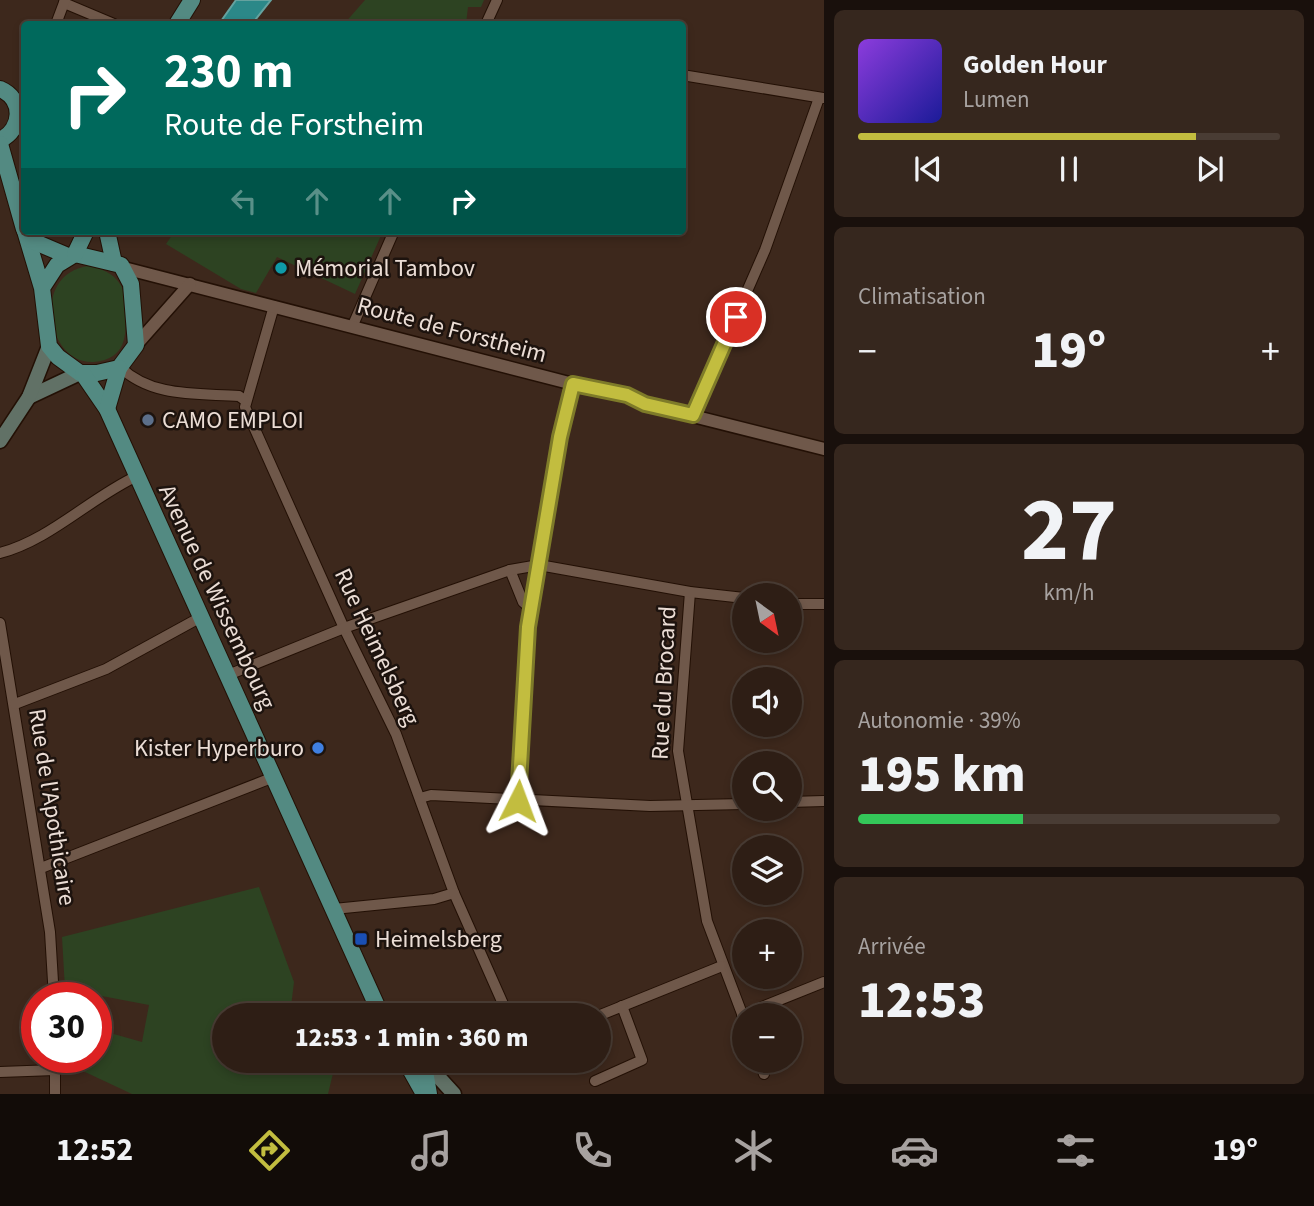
<!DOCTYPE html>
<html lang="fr">
<meta charset="utf-8">
<style>
:root{--surface:#2e1e15;--page:#36271e;--text:#f1f3f6;--muted:#a7a2a0;--line:#493c34;--accent:#c2bd3f}
body{margin:0;font-family:"Source Sans 3",sans-serif;background:var(--page);color:var(--text);height:100vh;display:flex;flex-direction:column;font-size:26px;white-space:nowrap}
*{box-sizing:border-box;margin:0}
p{font-size:23px;color:var(--muted)}
.icon{flex:none;width:38px;height:38px;fill:none;stroke:currentColor;stroke-width:2;stroke-linecap:round;stroke-linejoin:round}
.map{position:relative;flex:1;overflow:hidden}
.drawer{display:flex;flex-direction:column;gap:10px;padding:10px;background:#19100c;width:490px}
.drawer>*{flex:none}
.top-card{position:absolute;left:21px;top:21px;width:665px;height:214px;border-radius:7px;box-shadow:0 4px 10px #0003,0 0 0 2px var(--line);background:#00695c;color:#fff;overflow:hidden}
.needle{width:46px;rotate:147deg}
.fabs{position:absolute;left:732px;top:583px;display:grid;gap:14px}
.fabs a{display:grid;place-items:center;width:70px;height:70px;border-radius:50%;background:var(--surface);box-shadow:0 4px 10px #0003,0 0 0 2px var(--line);font-size:35px}
.speed{position:absolute;left:21px;top:982px;display:flex;gap:14px;font-size:35px;font-weight:700;text-align:center}
.speed>*{display:grid;place-content:center;width:91px;height:91px;border-radius:50%;background:var(--surface);box-shadow:0 4px 10px #0003,0 0 0 2px var(--line);line-height:1}
.speed .limit{border:10px solid #d22;background:#fff;color:#111}
.pin{position:absolute;display:grid;place-items:center;width:60px;height:60px;color:#fff;margin:-30px;border:4px solid #fff;border-radius:50%;box-shadow:0 2px 7px #0007}
.me{position:absolute;width:77px;margin:-38px;rotate:3deg;stroke-linejoin:round;filter:drop-shadow(0 0 5px #0008)}
.turn{display:flex;align-items:center;gap:24px;height:147px;padding:0 28px;font-size:32px}
.turn .icon{width:91px;height:91px;stroke-width:2.5}
.turn b{display:block;font-size:49px;line-height:60px}
.lanes{display:flex;align-items:center;height:66px;padding:0 28px;background:#0003;justify-content:center;gap:35px;direction:ltr}
.lanes .off{opacity:.35}
.big{font-size:52px;font-weight:800;line-height:1.1}
.drawer .widget{flex:1;display:flex;flex-direction:column;justify-content:center;gap:10px;min-width:0;padding:0 24px;border-radius:10px;background:var(--page)}
.drawer .dial{align-items:center;gap:0}
.dial b{font-size:91px;line-height:1}
.song{display:flex;align-items:center;gap:21px}
.cover{width:84px;height:84px;border-radius:10px;background:linear-gradient(135deg,hsl(270 70% 55%),hsl(240 70% 35%))}
.played{height:7px;border-radius:4px;background:linear-gradient(90deg,var(--accent) 80%,var(--line) 80%)}
.keys{display:flex;justify-content:space-around;direction:ltr}
.heat{display:flex;justify-content:space-between;align-items:center;font-size:38px;direction:ltr}
.charge{height:10px;border-radius:5px;background:linear-gradient(90deg,#34c759 39%,var(--line) 0)}
.trip{position:absolute;left:212px;top:1003px;width:399px;height:70px;border-radius:35px;background:var(--surface);box-shadow:0 4px 10px #0003,0 0 0 2px var(--line);font-weight:800;line-height:70px;text-align:center}
.tabs{display:flex;height:112px;justify-content:space-around;align-items:center;background:#120c08;color:var(--muted)}
.tabs .icon{width:49px;height:49px}
.tabs .selected{color:var(--accent)}
.tabs b{font-size:32px;color:var(--text)}
main{display:flex;flex:1;min-height:0}
.map>svg:first-child{display:block}
.green{fill:#2d4322}
.water{fill:#2b8888;stroke:#65a29f;stroke-width:2}
.lines{fill:none;stroke-linecap:round;stroke-linejoin:round}
.minor-casing{stroke:#231005;stroke-width:12}
.tertiary-casing{stroke:#231005;stroke-width:15}
.secondary-casing{stroke:#231005;stroke-width:17}
.primary-casing{stroke:#231005;stroke-width:18}
.minor{stroke:#6f584a;stroke-width:10}
.tertiary{stroke:#6f584a;stroke-width:12}
.secondary{stroke:#617166;stroke-width:14}
.primary{stroke:#538a82;stroke-width:16}
.route-casing{stroke:#7e7b29;stroke-width:18}
.route{stroke:#c2bd3f;stroke-width:12}
.culture-dot{fill:#0f9aa8;stroke:#1d130e;stroke-width:2.5}
.service-dot{fill:#5c6f8a;stroke:#1d130e;stroke-width:2.5}
.shop-dot{fill:#3f7fe0;stroke:#1d130e;stroke-width:2.5}
.transit-dot{fill:#1a4fb4;stroke:#1d130e;stroke-width:2.5}
.labels{text-anchor:middle;dominant-baseline:central;stroke-width:5;stroke-linejoin:round;paint-order:stroke}
.poi-label{font-size:24px;fill:#ebddd5;stroke:#1d130e;text-anchor:start}
.street-label{font-size:24px;fill:#ebddd5;stroke:#1d130e}
</style>
<main>
<div class="map">
<svg width="824" height="1094" viewBox="0 0 824 1094">
<rect width="100%" height="100%" fill="#3d281c"/>
<g class="green">
<path d="M 365,0 L 484,0 L 481,7 L 468,7 L 466,24 L 344,24 Z"/>
<path d="M 175,231 L 383,231 L 355,294 L 277,257 L 256,293 L 241,289 L 166,244 Z"/>
<path d="M 88,266 C 101,268 113,273 120,284 C 125,291 125,302 125,310 C 127,336 126,359 94,362 C 47,365 30,274 88,266 Z"/>
<path d="M 259,887 L 294,982 L 290,1015 L 224,1015 L 224,1060 L 336,1061 L 328,1094 L 132,1094 L 68,1064 L 67,1057 L 96,1057 L 96,1029 L 142,1042 L 149,1005 L 65,989 L 62,937 Z"/>
</g>
<path class="water" d="M 236,0 L 271,0 L 252,24 L 219,24 Z"/>
<g class="lines">
<g class="minor-casing">
<g id="minor">
<path d="M 64,3 L 114,24"/>
<path d="M 56,24 L 65,0"/>
<path d="M 486,24 L 497,0"/>
<path d="M 682,75 L 823,98"/>
<path d="M 274,306 L 245,407 L 344,628 L 396,734 L 454,893 L 434,899 L 334,909"/>
<path d="M 353,325 L 394,231"/>
<path d="M 120,367 C 152,398 198,393 239,396 L 246,401"/>
<path d="M 693,415 L 765,250 L 819,98"/>
<path d="M 0,553 C 50,540 90,498 137,476"/>
<path d="M 510,570 L 523,602 L 531,609"/>
<path d="M 690,592 L 678,751 L 707,921 L 744,1019"/>
<path d="M 789,604 L 824,604"/>
<path d="M 0,623 L 50,932 L 54,998"/>
<path d="M 228,675 L 344,628 L 510,570 L 539,565 L 690,592 L 744,598"/>
<path d="M 15,704 L 106,669 L 201,617"/>
<path d="M 420,798 L 431,795 L 650,806 L 744,804"/>
<path d="M 518,801 L 528,627 L 560,437 L 573,384"/>
<path d="M 789,802 L 824,801"/>
<path d="M 41,868 L 274,777"/>
<path d="M 454,893 L 508,1015"/>
<path d="M 742,1015 L 824,982"/>
<path d="M 598,1016 L 722,966"/>
<path d="M 55,1057 L 55,1094"/>
<path d="M 759,1060 L 764,1074"/>
<path d="M 0,1072 L 55,1070"/>
<path d="M 595,1081 L 642,1060 L 622,1006"/>
</g>
</g>
<g class="tertiary-casing">
<g id="tertiary">
<path d="M 124,268 L 573,384 L 627,395 L 645,404 L 824,449"/>
<path d="M 136,345 L 190,284"/>
</g>
</g>
<g class="secondary-casing">
<g id="secondary">
<path d="M 29,397 L 80,373"/>
<path d="M 0,441 L 29,397 L 49,346"/>
<path d="M 423,1060 L 454,1094"/>
</g>
</g>
<g class="primary-casing">
<g id="primary">
<path d="M 177,24 L 192,0"/>
<path d="M 0,89 C 24,99 23,129 0,140"/>
<path d="M 0,144 L 24,229"/>
<path d="M 25,231 L 42,288 L 49,346 L 58,357 L 80,373 L 97,373 L 119,368 L 136,345 L 131,284 L 121,265 L 75,254 L 57,265 L 42,288"/>
<path d="M 107,231 L 114,263"/>
<path d="M 28,239 L 68,256"/>
<path d="M 75,254 L 86,231"/>
<path d="M 83,374 L 107,409 L 381,1015"/>
<path d="M 107,409 L 119,368"/>
<path d="M 405,1060 L 424,1094"/>
<path d="M 421,1060 L 425,1071 L 429,1094"/>
</g>
</g>
<use href="#minor" class="minor"/>
<use href="#tertiary" class="tertiary"/>
<use href="#secondary" class="secondary"/>
<use href="#primary" class="primary"/>
</g>
<g class="lines">
<g class="route-casing">
<path id="route" d="M 518,801 L 528,627 L 560,437 L 573,384 L 627,395 L 645,404 L 693,415 L 736,317"/>
</g>
<use href="#route" class="route"/>
</g>
<circle class="culture-dot" cx="281" cy="268" r="7"/>
<circle class="service-dot" cx="148" cy="420" r="7"/>
<circle class="shop-dot" cx="318" cy="748" r="7"/>
<rect class="transit-dot" x="354" y="932" width="14" height="14" rx="3.5"/>
<g class="labels">
<g class="poi-label">
<text x="295" y="268">Mémorial Tambov</text>
<text x="162" y="420">CAMO EMPLOI</text>
<text x="304" y="748" text-anchor="end">Kister Hyperburo</text>
<text x="375" y="939">Heimelsberg</text>
</g>
<g class="street-label">
<text transform="translate(452 330) rotate(15)">Route de Forstheim</text>
<text transform="translate(217 597) rotate(65)">Avenue de Wissembourg</text>
<text transform="translate(377 647) rotate(65)">Rue Heimelsberg</text>
<text transform="translate(664 683) rotate(-87)">Rue du Brocard</text>
<text transform="translate(52 807) rotate(81)">Rue de l'Apothicaire</text>
</g>
</g>
</svg>
<div class="fabs">
<a><svg class="needle" viewBox="-14 -14 28 28"><path d="M0-13l5 13h-10z" fill="#e53935"/><path d="M0 13l5-13h-10z" fill="#a7a2a0"/></svg></a>
<a><svg class="icon" aria-label="sound" viewBox="0 0 24 24"><path d="M4 9h4l5-4v14l-5-4H4zM17 9q2 3 0 6"/></svg></a>
<a><svg class="icon" aria-label="search" viewBox="0 0 24 24"><circle cx="10" cy="10" r="6"/><path d="M15 15l6 6"/></svg></a>
<a><svg class="icon" aria-label="layers" viewBox="0 0 24 24"><path d="M12 4l9 5-9 5-9-5zM3 14l9 5 9-5"/></svg></a>
<a>+</a>
<a>−</a>
</div>
<div class="speed"><div class="limit">30</div></div>
<div class="pin" style="left:736px;top:317px;background:#d93025"><svg class="icon" aria-label="arrive" viewBox="0 0 24 24"><path d="M6 21V4h12l-3 4 3 4H6"/></svg></div>
<svg class="me" style="left:518px;top:801px" viewBox="-20 -20 40 40"><path d="M0-17L14 15 0 8-14 15z" fill="#c2bd3f" stroke="#fff" stroke-width="4"/></svg>
<div class="trip">12:53 · 1 min · 360 m</div>
<div class="top-card">
<div class="turn"><svg class="icon" aria-label="right" viewBox="0 0 24 24"><path d="M7 20v-9h11M14 6l5 5-5 5"/></svg><div><b>230 m</b>Route de Forstheim</div></div>
<div class="lanes"><svg class="icon off" aria-label="left" viewBox="0 0 24 24"><path d="M17 20v-9H6M10 6l-5 5 5 5"/></svg><svg class="icon off" aria-label="ahead" viewBox="0 0 24 24"><path d="M12 20V5M6 11l6-6 6 6"/></svg><svg class="icon off" aria-label="ahead" viewBox="0 0 24 24"><path d="M12 20V5M6 11l6-6 6 6"/></svg><svg class="icon" aria-label="right" viewBox="0 0 24 24"><path d="M7 20v-9h11M14 6l5 5-5 5"/></svg></div>
</div>
</div>
<section class="drawer">
<div class="widget">
<div class="song"><i class="cover"></i><div><b>Golden Hour</b><p>Lumen</p></div></div>
<div class="played"></div>
<div class="keys"><svg class="icon" aria-label="previous" viewBox="0 0 24 24"><path d="M18 5L8 12l10 7zM5 5v14"/></svg><svg class="icon" aria-label="pause" viewBox="0 0 24 24"><path d="M8 5v14M16 5v14"/></svg><svg class="icon" aria-label="next" viewBox="0 0 24 24"><path d="M6 5l10 7-10 7zM19 5v14"/></svg></div>
</div>
<div class="widget"><p>Climatisation</p>
<div class="heat"><a>−</a><b class="big">19°</b><a>+</a></div>
</div>
<div class="widget dial"><b>27</b><p>km/h</p></div>
<div class="widget"><p>Autonomie · 39%</p><b class="big">195 km</b><div class="charge"></div></div>
<div class="widget"><p>Arrivée</p><b class="big">12:53</b></div>
</section>
</main>
<nav class="tabs">
<b>12:52</b>
<svg class="icon selected" aria-label="directions" viewBox="0 0 24 24"><path d="M12 3l9 9-9 9-9-9zM9 14v-3h6M13 9l2 2-2 2"/></svg>
<svg class="icon" aria-label="music" viewBox="0 0 24 24"><path d="M9 18V5l10-2v13"/><circle cx="6" cy="18" r="3"/><circle cx="16" cy="16" r="3"/></svg>
<svg class="icon" aria-label="phone" viewBox="0 0 24 24"><path d="M5 4h4l2 5-3 2q2 4 5 5l2-3 5 2v4C11 20 4 13 5 4z"/></svg>
<svg class="icon" aria-label="climate" viewBox="0 0 24 24"><path d="M12 3v18M4 7l16 10M4 17L20 7"/></svg>
<svg class="icon" aria-label="car" viewBox="0 0 24 24"><path d="M5 17H2v-5l4-1 3-4h7l3 4 3 1v5h-3M9 17h6M6 11h13"/><circle cx="7" cy="17" r="2"/><circle cx="17" cy="17" r="2"/></svg>
<svg class="icon" aria-label="filters" viewBox="0 0 24 24"><path d="M4 7h16M4 17h16"/><circle cx="9" cy="7" r="2"/><circle cx="15" cy="17" r="2"/></svg>
<b>19°</b>
</nav>
